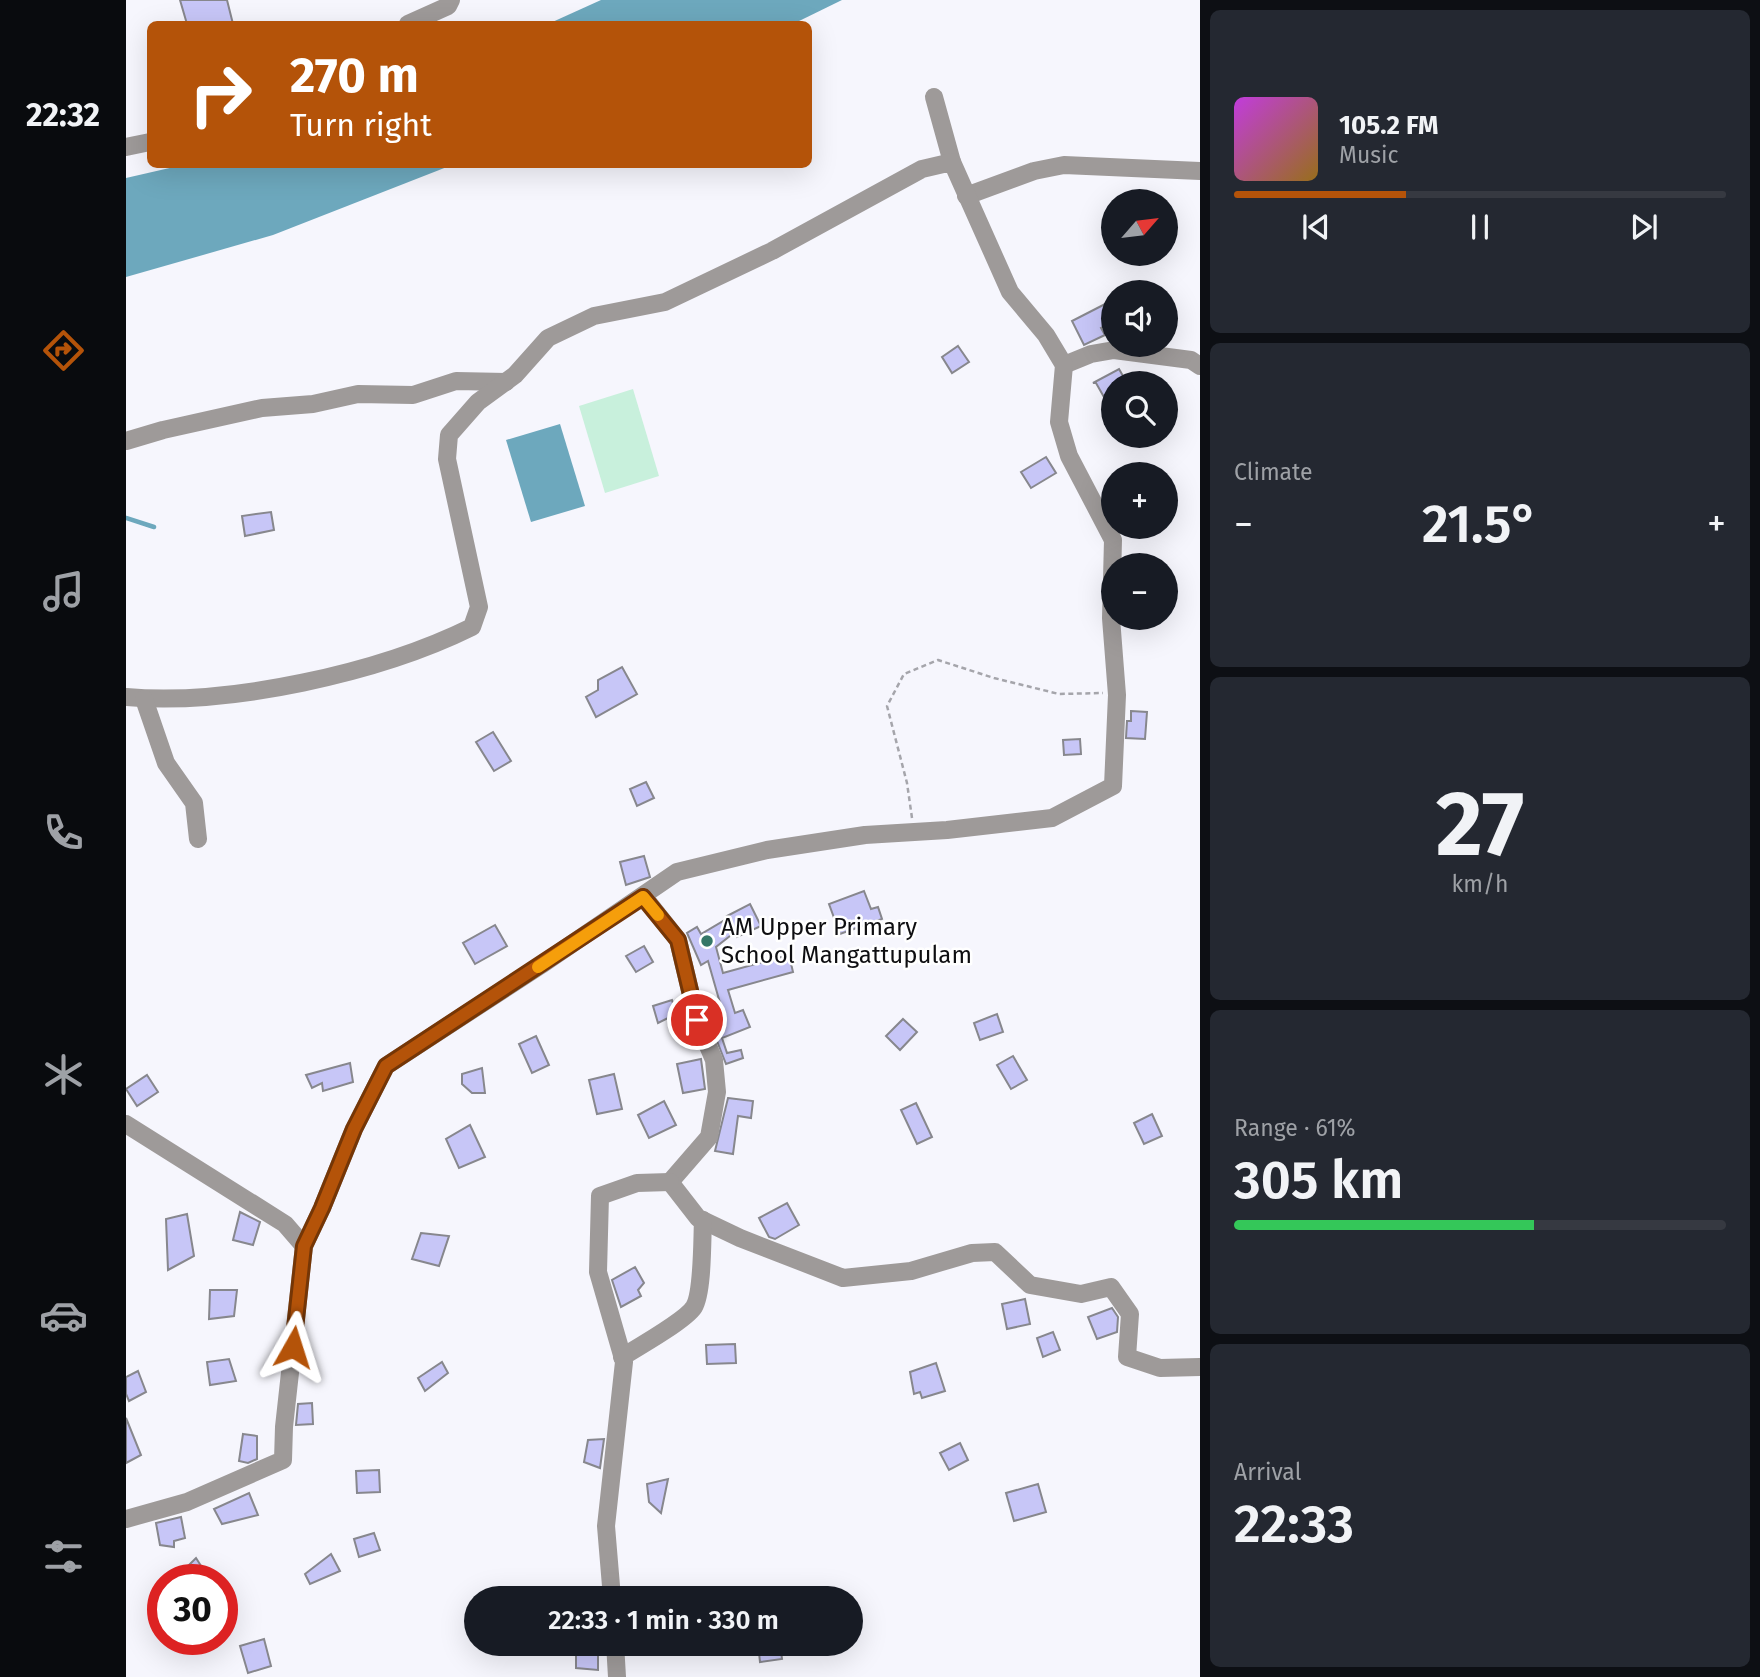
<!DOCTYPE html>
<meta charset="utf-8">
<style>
:root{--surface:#171b24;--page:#242831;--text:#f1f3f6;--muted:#9ea1a6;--line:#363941;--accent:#b45309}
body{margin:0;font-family:"Fira Sans",sans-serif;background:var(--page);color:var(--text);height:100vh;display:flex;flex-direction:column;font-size:26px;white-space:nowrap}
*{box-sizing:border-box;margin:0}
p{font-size:23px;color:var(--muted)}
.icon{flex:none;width:38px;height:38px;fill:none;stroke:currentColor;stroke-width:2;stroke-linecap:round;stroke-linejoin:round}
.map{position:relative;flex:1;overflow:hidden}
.sheet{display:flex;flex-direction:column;gap:10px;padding:10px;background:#0d0f14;width:560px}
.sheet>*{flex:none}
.top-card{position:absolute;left:21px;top:21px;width:665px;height:147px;border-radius:10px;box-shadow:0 7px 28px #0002;background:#b45309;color:#fff;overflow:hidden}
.needle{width:46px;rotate:62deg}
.tools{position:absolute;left:975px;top:189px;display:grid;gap:14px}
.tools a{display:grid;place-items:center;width:77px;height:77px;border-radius:50%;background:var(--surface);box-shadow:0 7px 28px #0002;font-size:35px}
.speed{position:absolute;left:21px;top:1564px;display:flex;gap:14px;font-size:35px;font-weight:700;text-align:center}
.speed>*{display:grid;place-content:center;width:91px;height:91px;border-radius:50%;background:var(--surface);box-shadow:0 7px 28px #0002;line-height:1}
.speed .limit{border:10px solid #d22;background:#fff;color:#111}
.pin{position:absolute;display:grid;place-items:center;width:60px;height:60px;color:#fff;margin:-30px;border:4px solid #fff;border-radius:50%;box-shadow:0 2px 7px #0007}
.me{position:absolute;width:77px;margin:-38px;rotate:6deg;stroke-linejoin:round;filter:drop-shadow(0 0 5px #0008)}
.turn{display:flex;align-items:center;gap:24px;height:147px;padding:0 28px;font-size:32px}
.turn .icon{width:91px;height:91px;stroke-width:2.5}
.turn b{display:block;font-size:49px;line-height:60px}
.big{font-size:52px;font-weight:600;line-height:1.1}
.sheet .card{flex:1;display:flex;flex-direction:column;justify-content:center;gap:10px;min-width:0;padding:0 24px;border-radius:10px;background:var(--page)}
.sheet .dial{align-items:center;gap:0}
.dial b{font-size:91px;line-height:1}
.song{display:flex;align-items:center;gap:21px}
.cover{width:84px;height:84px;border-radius:10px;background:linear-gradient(135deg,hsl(290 70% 55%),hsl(40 70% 35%))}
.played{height:7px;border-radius:4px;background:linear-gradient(90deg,var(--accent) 35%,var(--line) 35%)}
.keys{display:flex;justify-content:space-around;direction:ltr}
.heat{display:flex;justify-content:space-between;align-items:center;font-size:38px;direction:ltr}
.charge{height:10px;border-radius:5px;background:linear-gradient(90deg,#34c759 61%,var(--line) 0)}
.trip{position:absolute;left:338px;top:1586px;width:399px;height:70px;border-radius:35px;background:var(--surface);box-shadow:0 7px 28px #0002;font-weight:600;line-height:70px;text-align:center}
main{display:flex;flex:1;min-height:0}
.dock{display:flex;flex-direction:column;width:126px;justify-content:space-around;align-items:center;background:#090b0e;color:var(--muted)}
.dock .icon{width:49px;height:49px}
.dock .active{color:var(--accent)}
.dock b{font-size:32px;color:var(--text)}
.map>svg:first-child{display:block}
.green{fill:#c8f0dc}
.water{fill:#6da8bd}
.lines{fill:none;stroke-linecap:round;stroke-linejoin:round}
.stream{stroke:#6da8bd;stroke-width:4.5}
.building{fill:#c7c6f7;stroke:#87878d;stroke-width:2}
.path{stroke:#a5a5ab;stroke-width:2.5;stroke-dasharray:5 3.5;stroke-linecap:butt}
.minor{stroke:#9e9a99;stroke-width:18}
.route-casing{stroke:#753606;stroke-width:18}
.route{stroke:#b45309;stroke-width:12}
.slow{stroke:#f59e0b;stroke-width:12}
.poi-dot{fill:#357768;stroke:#fff;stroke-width:2.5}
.labels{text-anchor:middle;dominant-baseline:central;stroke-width:5;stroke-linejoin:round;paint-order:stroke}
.poi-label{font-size:24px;fill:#0e0e11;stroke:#fff;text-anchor:start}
</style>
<main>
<nav class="dock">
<b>22:32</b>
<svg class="icon active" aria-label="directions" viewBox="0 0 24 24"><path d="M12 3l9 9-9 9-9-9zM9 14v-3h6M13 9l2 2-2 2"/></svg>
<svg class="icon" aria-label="music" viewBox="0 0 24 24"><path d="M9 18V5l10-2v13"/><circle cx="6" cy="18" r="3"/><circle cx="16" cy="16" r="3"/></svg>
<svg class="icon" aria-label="phone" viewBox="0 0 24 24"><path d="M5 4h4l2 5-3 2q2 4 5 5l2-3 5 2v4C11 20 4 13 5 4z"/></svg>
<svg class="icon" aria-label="climate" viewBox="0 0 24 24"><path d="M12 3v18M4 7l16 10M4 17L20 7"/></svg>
<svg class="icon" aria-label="car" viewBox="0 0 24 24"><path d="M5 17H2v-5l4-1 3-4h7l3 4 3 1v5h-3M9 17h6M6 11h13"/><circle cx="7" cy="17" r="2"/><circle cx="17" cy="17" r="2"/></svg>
<svg class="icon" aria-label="filters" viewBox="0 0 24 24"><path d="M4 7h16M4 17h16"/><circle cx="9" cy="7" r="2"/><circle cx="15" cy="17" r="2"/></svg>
</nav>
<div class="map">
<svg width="1074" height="1677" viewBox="0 0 1074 1677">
<rect width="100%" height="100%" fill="#f6f6fd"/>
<path class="green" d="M 507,389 L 533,476 L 479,493 L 453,406 Z"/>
<g class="water">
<path d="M 475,0 L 716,0 L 667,24 L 422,24 Z"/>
<path d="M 61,164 L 326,164 L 326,165 L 147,235 L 0,277 L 0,178 Z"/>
<path d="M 434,424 L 459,506 L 405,522 L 380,440 Z"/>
</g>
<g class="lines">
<path class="stream" d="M 0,518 L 28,527"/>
</g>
<g class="building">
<path d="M 54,0 L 101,0 L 107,24 L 61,24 Z"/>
<path d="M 987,300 L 987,322 L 975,328 L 979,335 L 958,345 L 946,321 Z"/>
<path d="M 832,346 L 843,362 L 826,373 L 816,357 Z"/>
<path d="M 993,369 L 1001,383 L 987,383 L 987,413 L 970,383 L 967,383 Z"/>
<path d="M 920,457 L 930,473 L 905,488 L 895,472 Z"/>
<path d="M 145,512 L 148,530 L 119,536 L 116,516 Z"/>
<path d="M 496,667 L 511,694 L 470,717 L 460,697 L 472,690 L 472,680 Z"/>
<path d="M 1005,711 L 1021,712 L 1019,739 L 1000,738 L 1001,721 L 1005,721 Z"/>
<path d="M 367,732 L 385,761 L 368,771 L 350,742 Z"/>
<path d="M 954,739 L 955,754 L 938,755 L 937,740 Z"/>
<path d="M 520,782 L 528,798 L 511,806 L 504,789 Z"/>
<path d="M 518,856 L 524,877 L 500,885 L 494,862 Z"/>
<path d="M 738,891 L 745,909 L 752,907 L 756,919 L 714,934 L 703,904 Z"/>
<path d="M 624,904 L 635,926 L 611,937 L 609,932 L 590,947 L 597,973 L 663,955 L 667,972 L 602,990 L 609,1013 L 617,1010 L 624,1027 L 596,1038 L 601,1053 L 615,1050 L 617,1058 L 600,1064 L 584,1023 L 598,1017 L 582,961 L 575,965 L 561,933 L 571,927 L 575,934 L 602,918 L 601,916 Z"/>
<path d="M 369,925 L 381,946 L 349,964 L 337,943 Z"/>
<path d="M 518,946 L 527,962 L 510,972 L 500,956 Z"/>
<path d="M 546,1000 L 550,1014 L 532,1023 L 527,1006 Z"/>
<path d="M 871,1014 L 877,1032 L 854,1040 L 848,1023 Z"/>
<path d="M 777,1019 L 791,1032 L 774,1050 L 760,1036 Z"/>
<path d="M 410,1036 L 423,1065 L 406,1073 L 393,1044 Z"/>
<path d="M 887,1056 L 901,1080 L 885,1089 L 871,1065 Z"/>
<path d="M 575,1059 L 579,1089 L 557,1093 L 551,1064 Z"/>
<path d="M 224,1063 L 227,1082 L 197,1091 L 196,1083 L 186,1088 L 180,1075 Z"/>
<path d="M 356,1068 L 359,1093 L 346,1093 L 336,1084 L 336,1074 Z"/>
<path d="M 488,1074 L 496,1109 L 471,1114 L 463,1080 Z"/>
<path d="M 21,1075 L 32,1092 L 11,1106 L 0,1089 Z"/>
<path d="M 602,1098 L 627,1101 L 625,1118 L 612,1116 L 607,1154 L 589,1151 Z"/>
<path d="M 538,1101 L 550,1125 L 523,1138 L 512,1115 Z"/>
<path d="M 790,1103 L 806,1137 L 791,1144 L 775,1110 Z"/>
<path d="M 1026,1114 L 1036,1136 L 1018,1144 L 1008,1123 Z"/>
<path d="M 344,1125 L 359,1157 L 333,1168 L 320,1139 Z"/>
<path d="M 661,1203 L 673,1225 L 649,1239 L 643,1237 L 633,1218 Z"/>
<path d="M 114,1212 L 134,1222 L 127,1245 L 107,1240 Z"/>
<path d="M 61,1214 L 68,1256 L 42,1270 L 40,1219 Z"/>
<path d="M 295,1233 L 323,1236 L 313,1266 L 286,1259 Z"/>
<path d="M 509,1267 L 518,1283 L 512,1290 L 515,1296 L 495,1307 L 486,1280 Z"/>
<path d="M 84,1290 L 111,1290 L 108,1316 L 83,1319 Z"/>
<path d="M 899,1299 L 904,1324 L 881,1329 L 876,1304 Z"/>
<path d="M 986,1308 L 992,1317 L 991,1332 L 971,1339 L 962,1317 Z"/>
<path d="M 927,1332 L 934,1350 L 917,1357 L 911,1338 Z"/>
<path d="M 609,1344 L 610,1363 L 581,1364 L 580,1345 Z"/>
<path d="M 103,1359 L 110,1381 L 84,1385 L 81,1362 Z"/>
<path d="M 316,1362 L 322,1373 L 299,1391 L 292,1378 Z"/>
<path d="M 810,1363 L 819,1391 L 796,1398 L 794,1392 L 788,1394 L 784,1372 Z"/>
<path d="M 12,1371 L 20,1392 L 3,1401 L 0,1394 L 0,1377 Z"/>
<path d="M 186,1403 L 187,1424 L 170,1425 L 172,1404 Z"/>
<path d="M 0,1418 L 15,1455 L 0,1463 Z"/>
<path d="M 117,1434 L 131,1436 L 131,1459 L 122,1463 L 113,1461 Z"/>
<path d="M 478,1439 L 474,1468 L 458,1462 L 462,1440 Z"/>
<path d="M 834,1443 L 842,1460 L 823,1470 L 814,1453 Z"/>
<path d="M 253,1470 L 254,1492 L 231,1493 L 230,1471 Z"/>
<path d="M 542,1479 L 535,1513 L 523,1502 L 521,1484 Z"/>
<path d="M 912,1484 L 920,1512 L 888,1521 L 880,1493 Z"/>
<path d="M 123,1493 L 132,1515 L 96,1524 L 88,1509 Z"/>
<path d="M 55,1517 L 59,1538 L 48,1541 L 48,1547 L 34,1545 L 30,1523 Z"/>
<path d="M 248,1533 L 254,1550 L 233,1557 L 228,1539 Z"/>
<path d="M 205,1554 L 214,1571 L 184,1584 L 179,1574 Z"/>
<path d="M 70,1558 L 84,1580 L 47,1580 L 63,1565 Z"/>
<path d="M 138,1639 L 145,1666 L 122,1673 L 114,1646 Z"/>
<path d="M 450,1643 L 472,1643 L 472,1670 L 450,1668 Z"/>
<path d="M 632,1643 L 654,1643 L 656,1659 L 634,1662 Z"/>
</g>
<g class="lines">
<path class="path" d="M 786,818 L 781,783 L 761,706 L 778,674 L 812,660 L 868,678 L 933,694 L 977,693"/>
<g class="minor">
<path d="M 282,24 L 322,6 L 325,0"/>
<path d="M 808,97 L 826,162"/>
<path d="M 0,147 L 24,142"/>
<path d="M 840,196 L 908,171 L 938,165 L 1074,171"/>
<path d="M 938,365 L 965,354 L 988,350 L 1065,360 L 1074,366"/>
<path d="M 0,441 L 37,430 L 136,408 L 187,404 L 232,394 L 287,395 L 330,381 L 380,382"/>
<path d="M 0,697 C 103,706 253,673 346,627 L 353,607 L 321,459 L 323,435 L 352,402 L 389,375 L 422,338 L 468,316 L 539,302 L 646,251 L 796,169 L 826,162 L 884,292 L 920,335 L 938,365 L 933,422 L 943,456 L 987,540 L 985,618 L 991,695 L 987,786 L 926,818 L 821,830 L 739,835 L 641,850 L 551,872 L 415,965 L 260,1066 L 228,1129 L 196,1208 L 178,1246 L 158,1427 L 157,1460 L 61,1502 L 0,1519"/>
<path d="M 18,699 L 40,763 L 68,803 L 72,839"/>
<path d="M 518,897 L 552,940 L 571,1020 L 588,1060 L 591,1092 L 583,1137 L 544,1182"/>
<path d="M 0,1124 L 159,1224 L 178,1246"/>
<path d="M 544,1182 L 572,1218 L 614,1238 L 717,1278 L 785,1271 L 846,1253 L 869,1252 L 904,1285 L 955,1294 L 985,1287 L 1004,1314 L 1001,1357 L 1034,1368 L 1074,1367"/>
<path d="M 496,1357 C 511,1348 560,1320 568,1307 C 577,1292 576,1239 577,1220"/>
<path d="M 486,1598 L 480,1526 L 498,1362 L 472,1272 L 474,1196 L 511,1183 L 544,1182"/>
<path d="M 489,1643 L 491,1677"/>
</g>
</g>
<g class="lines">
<g class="route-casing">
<path id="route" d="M 167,1347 L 178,1246 L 196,1208 L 228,1129 L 260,1066 L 517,897 L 552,940 L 571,1020"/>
</g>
<use href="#route" class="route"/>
<path class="slow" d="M 412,967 L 517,897 L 532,915"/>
</g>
<circle class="poi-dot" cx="581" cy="941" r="7"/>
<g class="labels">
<g class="poi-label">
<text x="595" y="927">AM Upper Primary<tspan x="595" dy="28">School Mangattupulam</tspan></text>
</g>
</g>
</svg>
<div class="tools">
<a><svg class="needle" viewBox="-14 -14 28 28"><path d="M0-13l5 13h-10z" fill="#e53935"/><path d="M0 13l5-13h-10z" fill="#9ea1a6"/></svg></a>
<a><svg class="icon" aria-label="sound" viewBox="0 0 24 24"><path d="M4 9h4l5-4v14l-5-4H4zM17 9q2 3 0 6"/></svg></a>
<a><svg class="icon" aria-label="search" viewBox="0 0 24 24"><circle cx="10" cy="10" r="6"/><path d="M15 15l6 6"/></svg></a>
<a>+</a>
<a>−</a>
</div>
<div class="speed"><div class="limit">30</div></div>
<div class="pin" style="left:571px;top:1020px;background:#d93025"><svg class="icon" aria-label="arrive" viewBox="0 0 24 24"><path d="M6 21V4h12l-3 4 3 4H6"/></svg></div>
<svg class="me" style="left:167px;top:1347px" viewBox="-20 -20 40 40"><path d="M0-17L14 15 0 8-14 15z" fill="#b45309" stroke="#fff" stroke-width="4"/></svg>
<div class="trip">22:33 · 1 min · 330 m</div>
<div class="top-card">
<div class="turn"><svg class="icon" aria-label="right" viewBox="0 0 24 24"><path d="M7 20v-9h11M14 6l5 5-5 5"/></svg><div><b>270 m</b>Turn right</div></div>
</div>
</div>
<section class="sheet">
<div class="card">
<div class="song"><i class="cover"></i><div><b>105.2 FM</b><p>Music</p></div></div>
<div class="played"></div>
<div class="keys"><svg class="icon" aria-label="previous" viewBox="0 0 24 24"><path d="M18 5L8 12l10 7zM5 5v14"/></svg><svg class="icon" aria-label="pause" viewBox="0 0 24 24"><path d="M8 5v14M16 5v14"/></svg><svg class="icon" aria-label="next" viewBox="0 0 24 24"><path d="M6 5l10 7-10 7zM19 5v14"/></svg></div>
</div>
<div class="card"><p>Climate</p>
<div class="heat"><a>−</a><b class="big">21.5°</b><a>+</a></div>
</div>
<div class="card dial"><b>27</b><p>km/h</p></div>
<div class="card"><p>Range · 61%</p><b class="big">305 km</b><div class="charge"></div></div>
<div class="card"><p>Arrival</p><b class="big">22:33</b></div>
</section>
</main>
